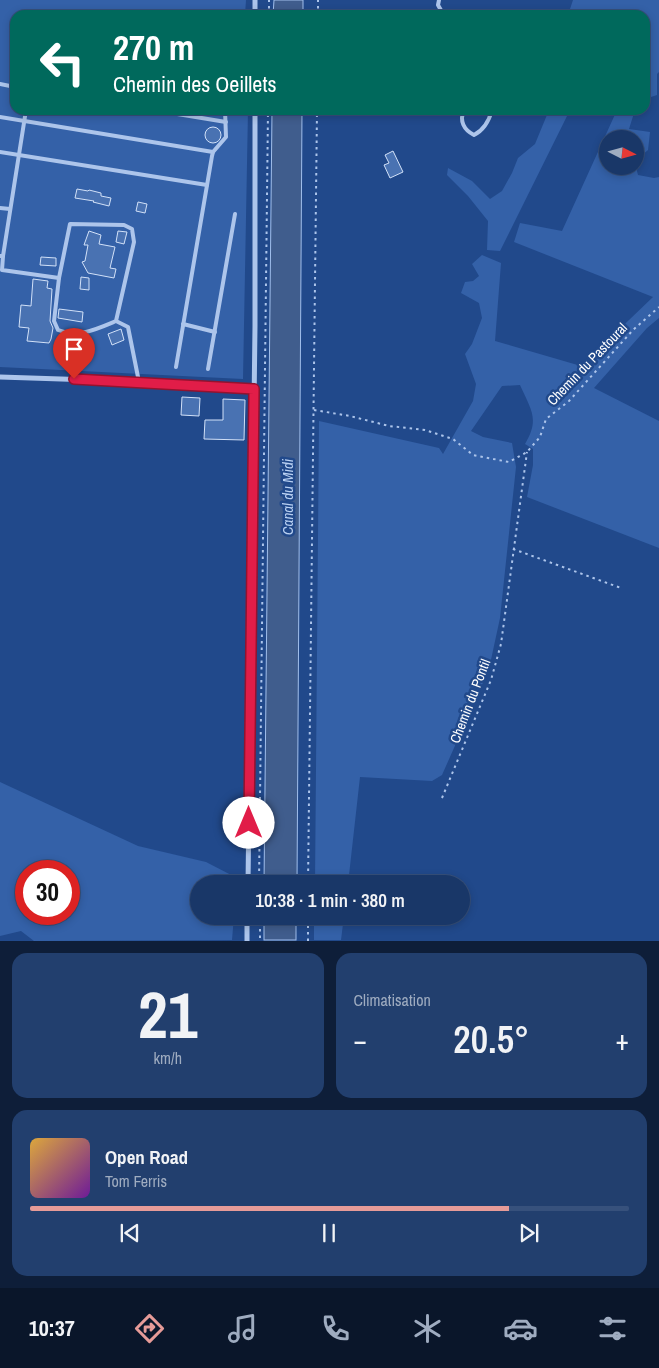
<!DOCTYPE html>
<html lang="fr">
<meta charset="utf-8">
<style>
:root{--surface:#193768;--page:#223f6e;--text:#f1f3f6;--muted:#9facc0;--line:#37517c;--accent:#e69b98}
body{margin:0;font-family:"Archivo Narrow",sans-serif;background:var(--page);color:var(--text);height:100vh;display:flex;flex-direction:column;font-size:19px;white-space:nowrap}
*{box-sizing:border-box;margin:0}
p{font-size:16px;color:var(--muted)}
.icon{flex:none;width:28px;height:28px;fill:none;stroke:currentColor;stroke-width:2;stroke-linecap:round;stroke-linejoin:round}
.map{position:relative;height:941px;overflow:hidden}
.panel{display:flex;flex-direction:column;gap:12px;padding:12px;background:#0e1e39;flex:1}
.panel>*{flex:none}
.hud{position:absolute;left:10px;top:10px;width:640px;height:105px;border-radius:15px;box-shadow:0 2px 8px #0003,0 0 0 1px var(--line);background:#00695c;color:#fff;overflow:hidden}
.needle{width:32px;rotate:96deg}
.fabs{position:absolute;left:599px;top:130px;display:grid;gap:10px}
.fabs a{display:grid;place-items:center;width:45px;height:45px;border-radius:50%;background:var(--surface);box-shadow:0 2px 8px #0003,0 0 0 1px var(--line);font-size:25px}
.speed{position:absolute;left:15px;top:860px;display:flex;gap:10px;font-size:25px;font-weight:700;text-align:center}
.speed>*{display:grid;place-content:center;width:65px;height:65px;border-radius:50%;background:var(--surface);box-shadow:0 2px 8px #0003,0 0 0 1px var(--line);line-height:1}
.speed .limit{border:8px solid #d22;background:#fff;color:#111}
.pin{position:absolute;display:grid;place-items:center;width:42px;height:42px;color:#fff;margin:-51px -21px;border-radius:50% 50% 50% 0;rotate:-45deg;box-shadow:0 0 5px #0007}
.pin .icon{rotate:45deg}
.me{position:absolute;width:55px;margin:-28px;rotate:0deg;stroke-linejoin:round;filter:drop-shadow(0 0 4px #0008)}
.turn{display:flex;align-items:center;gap:18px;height:105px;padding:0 20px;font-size:22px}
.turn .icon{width:65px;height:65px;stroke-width:2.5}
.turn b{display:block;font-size:35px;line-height:42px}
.big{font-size:38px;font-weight:600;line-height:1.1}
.panel .tile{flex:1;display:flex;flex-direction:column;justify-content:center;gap:8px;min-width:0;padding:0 18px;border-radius:15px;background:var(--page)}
.panel .dial{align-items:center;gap:0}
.dial b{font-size:65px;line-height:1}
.song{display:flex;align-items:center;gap:15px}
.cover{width:60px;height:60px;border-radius:8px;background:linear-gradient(135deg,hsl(40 70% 55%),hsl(280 70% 35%))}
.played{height:5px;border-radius:2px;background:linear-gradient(90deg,var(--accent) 80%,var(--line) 80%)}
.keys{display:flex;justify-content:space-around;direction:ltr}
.heat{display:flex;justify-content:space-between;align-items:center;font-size:28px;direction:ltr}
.panel .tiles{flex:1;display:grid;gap:12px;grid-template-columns:1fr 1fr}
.tile:last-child{grid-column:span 2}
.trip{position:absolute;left:190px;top:875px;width:280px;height:50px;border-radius:25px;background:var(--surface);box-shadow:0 2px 8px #0003,0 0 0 1px var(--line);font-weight:600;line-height:50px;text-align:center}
.dock{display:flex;height:80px;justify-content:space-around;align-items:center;background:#0a162a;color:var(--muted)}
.dock .icon{width:35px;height:35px}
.dock .selected{color:var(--accent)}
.dock b{font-size:22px;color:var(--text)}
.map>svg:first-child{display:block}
.green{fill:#3461a8;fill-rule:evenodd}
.water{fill:#405d8d;stroke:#a1bfec}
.building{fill:#4972b2;stroke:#d2e1f8}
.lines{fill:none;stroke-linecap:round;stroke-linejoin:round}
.path{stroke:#adc5eb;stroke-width:2;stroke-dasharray:2.5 4;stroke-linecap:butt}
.lane{stroke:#adc5eb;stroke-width:4}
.street{stroke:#adc5eb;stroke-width:5}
.route-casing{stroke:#92132f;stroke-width:12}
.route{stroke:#e11d48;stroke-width:9}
.labels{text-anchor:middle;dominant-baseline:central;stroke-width:5;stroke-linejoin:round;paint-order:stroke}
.street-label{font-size:14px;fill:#fff;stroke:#21498b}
.water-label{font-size:15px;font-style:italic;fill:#b9d0f2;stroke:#21498b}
</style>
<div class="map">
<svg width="659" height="941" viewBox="0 0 659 941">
<rect width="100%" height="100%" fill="#21498b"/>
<g class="green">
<path d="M 0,0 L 246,0 L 245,15 L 15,15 L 15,110 L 248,110 L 243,379 L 0,367 Z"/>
<path d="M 573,0 L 659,0 L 659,72 L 657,74 L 657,95 L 645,99 L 645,15 L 568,15 Z"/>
<path d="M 549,110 L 570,110 L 506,239 L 500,251 L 487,250 L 488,221 L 468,196 L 447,175 L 448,168 L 472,181 L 490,199 L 502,191 L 512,173 L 518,158 L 535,144 Z"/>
<path d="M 617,110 L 635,110 L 629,129 L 650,132 L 648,150 L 635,161 L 635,139 L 608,139 L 608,166 L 635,166 L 635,163 L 638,175 L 654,178 L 659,177 L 659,318 L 647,328 L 594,388 L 659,421 L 659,548 L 527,497 L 533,465 L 533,449 L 525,444 C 540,419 531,410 520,385 L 502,386 L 471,431 L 483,437 L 512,443 L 516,467 L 500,618 L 489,669 L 442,775 L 432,781 L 360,777 L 348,884 L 315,884 L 319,421 L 439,448 L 443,454 L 473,401 L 476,384 L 465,354 L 472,344 L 482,318 L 479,303 L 461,293 L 465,282 L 473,281 L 479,276 L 472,264 L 482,255 L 501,263 L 495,341 L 581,366 L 653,297 L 514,242 L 520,223 L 562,231 Z"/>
<path d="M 0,782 L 138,846 L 206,862 L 237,878 L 233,884 L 199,884 L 199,916 L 234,916 L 232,940 L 34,941 L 21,931 L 0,936 ZM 26,871 L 69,871 L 69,914 L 26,914 Z"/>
<path d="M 314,916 L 344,916 L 341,940 L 314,940 Z"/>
</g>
<g class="water">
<path d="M 274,0 L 303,0 L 303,15 L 273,15 Z"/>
<path d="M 272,110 L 302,110 L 297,884 L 264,884 Z"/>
<rect x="264" y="916" width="32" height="24"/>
</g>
<g class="building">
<circle cx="213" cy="135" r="8"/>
<path d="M 393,151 L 403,172 L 390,178 L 384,165 L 389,163 L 385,155 Z"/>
<path d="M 77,189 L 88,191 L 89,190 L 101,193 L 101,196 L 111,198 L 109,206 L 93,202 L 94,201 L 75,198 Z"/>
<path d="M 138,202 L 147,204 L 145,213 L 136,211 Z"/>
<path d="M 89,231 L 101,235 L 99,244 L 115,247 L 110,268 L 116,269 L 114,278 L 88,273 L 82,262 L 85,261 L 88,245 L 84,245 Z"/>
<path d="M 118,231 L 127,232 L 124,244 L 116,242 Z"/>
<path d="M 41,257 L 56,258 L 56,266 L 40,265 Z"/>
<path d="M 81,277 L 89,278 L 89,290 L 80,289 Z"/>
<path d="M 33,279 L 48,281 L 47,288 L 52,289 L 50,321 L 53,328 L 51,339 L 49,343 L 27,341 L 29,328 L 19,327 L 21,305 L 31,306 Z"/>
<path d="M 59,309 L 83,312 L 82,322 L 58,318 Z"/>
<path d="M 121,329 L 124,340 L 112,345 L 108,334 Z"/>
<path d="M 182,397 L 200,398 L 199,416 L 181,415 Z"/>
<path d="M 223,399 L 245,400 L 244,440 L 204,439 L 205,420 L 223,420 Z"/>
</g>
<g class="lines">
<g class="path">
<path d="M 269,15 L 269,0"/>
<path d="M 318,15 L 318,0"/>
<path d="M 314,410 L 350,416 L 389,426 L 425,430 L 453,439 L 473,455 L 509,462 L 527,452 L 540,437 L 546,419 L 569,401 L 633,330 L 659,307"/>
<path d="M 513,549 L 621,588"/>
<path d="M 442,798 L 491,680 L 501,644 L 527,452"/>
<path d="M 259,884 L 268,110"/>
<path d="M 308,884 L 317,110"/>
<path d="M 260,916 L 260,941"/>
<path d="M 308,941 L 308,916"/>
</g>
<g class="lane">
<path d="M 439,0 L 438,5 L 442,12 L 450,15"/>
<path d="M 0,84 L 15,87"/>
<path d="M 153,110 L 226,122"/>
<path d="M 464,110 C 459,121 464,130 474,135 C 484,130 489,121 492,110"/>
<path d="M 0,117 L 213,152"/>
<path d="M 0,152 L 207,185"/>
<path d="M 0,208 L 10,209"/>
<path d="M 0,256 L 3,256 L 2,270 L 59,278"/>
<path d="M 3,256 L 26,110"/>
<path d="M 116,321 C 97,329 78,338 58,330 L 54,321 L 59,278 L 70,224 L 124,225 L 132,229 L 134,242 L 116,321 L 128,327 L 139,382"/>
<path d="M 183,324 L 215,332"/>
<path d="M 176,367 L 212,156 L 213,152 L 226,137 L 225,110"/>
<path d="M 208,369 L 235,214"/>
</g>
<g class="street">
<path d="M 255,15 L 255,0"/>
<path d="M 0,377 L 122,381 L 254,389"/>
<path d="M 248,884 L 255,326 L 255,110"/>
<path d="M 247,941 L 247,916"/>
</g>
</g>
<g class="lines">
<g class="route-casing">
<path id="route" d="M 74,379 L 254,389 L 249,823"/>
</g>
<use href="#route" class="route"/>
</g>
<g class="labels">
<g class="street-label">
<text transform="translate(587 364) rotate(-46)">Chemin du Pastoural</text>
<text transform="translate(470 701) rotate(-69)">Chemin du Pontil</text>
</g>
<g class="water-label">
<text transform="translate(287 497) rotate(-90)">Canal du Midi</text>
</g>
</g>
</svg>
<div class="fabs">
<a><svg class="needle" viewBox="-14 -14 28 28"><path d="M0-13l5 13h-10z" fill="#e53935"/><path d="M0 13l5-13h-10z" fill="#9facc0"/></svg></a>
</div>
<div class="speed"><div class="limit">30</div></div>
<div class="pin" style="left:74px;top:379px;background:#d93025"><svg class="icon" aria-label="arrive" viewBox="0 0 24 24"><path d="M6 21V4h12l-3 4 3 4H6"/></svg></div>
<svg class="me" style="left:249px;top:823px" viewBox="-20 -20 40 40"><circle r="19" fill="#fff"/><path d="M0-13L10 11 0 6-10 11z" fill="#e11d48"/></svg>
<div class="trip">10:38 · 1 min · 380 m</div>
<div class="hud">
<div class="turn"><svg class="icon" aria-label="left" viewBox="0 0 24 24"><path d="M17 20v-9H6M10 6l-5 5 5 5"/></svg><div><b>270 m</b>Chemin des Oeillets</div></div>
</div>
</div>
<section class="panel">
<div class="tiles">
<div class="tile dial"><b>21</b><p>km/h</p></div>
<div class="tile"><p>Climatisation</p>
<div class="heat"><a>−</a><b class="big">20.5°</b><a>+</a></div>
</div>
<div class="tile">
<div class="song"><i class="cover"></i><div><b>Open Road</b><p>Tom Ferris</p></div></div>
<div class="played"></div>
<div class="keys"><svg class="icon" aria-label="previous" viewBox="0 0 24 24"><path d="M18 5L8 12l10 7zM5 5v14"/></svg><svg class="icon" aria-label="pause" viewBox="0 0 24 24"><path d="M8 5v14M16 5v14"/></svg><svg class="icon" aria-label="next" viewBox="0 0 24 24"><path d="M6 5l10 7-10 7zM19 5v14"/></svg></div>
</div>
</div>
</section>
<nav class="dock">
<b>10:37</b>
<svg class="icon selected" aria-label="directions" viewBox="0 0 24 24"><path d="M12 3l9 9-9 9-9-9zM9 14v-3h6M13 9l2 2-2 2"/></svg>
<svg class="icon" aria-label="music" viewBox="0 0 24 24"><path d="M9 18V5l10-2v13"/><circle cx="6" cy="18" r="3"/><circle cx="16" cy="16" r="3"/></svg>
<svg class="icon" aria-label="phone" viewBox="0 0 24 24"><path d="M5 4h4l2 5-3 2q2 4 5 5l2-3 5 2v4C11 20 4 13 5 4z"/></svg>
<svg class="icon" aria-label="climate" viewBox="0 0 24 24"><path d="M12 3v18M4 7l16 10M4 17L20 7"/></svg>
<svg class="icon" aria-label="car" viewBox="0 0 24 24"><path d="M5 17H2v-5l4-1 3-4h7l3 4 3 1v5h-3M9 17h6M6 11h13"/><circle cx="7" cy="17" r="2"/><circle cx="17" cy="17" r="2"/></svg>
<svg class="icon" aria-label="filters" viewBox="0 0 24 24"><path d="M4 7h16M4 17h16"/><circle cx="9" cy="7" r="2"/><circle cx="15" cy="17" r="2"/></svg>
</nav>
